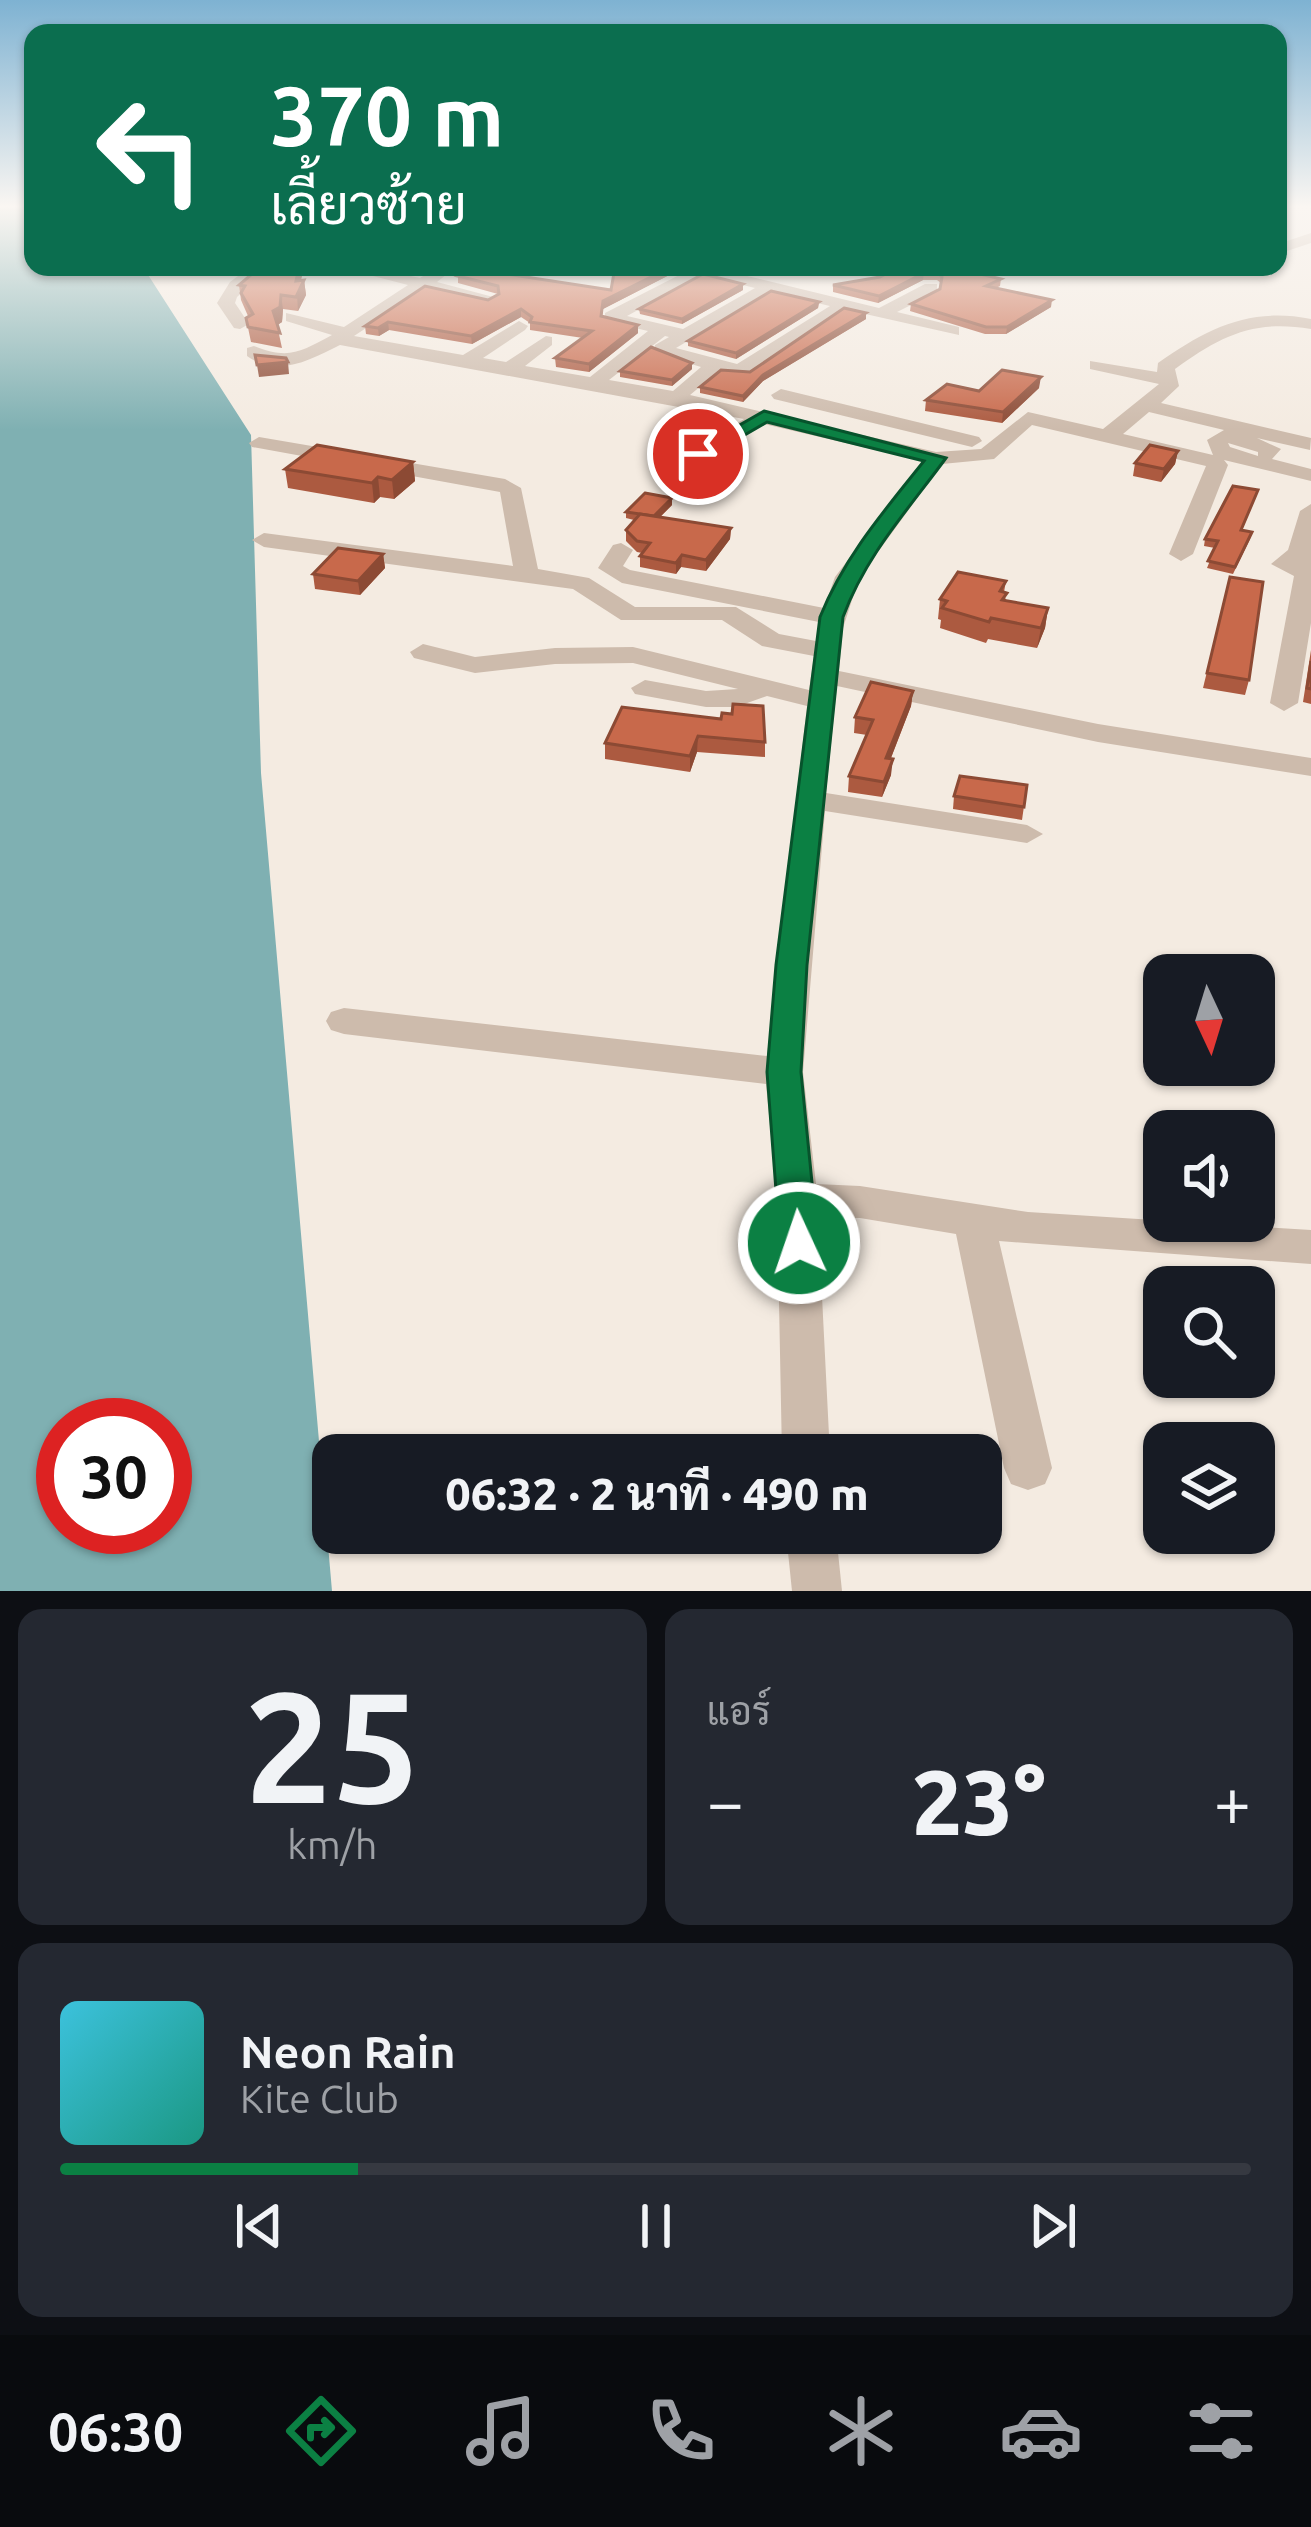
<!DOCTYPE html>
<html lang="th">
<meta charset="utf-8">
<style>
:root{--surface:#171b24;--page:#242831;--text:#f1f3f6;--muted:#9ea1a6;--line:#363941;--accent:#0b8043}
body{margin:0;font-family:Ubuntu,Sarabun,sans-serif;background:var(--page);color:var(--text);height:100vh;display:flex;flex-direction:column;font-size:45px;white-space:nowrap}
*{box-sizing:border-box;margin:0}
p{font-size:39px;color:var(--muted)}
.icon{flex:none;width:66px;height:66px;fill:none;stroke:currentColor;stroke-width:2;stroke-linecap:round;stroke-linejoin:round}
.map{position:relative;height:1591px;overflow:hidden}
.sheet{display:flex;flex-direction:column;gap:18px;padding:18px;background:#0d0f14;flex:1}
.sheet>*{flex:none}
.guide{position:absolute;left:24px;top:24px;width:1263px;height:252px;border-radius:24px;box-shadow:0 3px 9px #0004;background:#0b6e4f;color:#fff;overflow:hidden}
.needle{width:78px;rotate:176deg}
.fabs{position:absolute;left:1143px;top:954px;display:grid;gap:24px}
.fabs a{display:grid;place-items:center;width:132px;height:132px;border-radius:24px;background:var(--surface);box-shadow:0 3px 9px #0004;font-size:60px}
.speed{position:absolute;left:36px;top:1398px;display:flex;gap:24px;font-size:60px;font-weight:700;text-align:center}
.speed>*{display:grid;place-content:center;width:156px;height:156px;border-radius:50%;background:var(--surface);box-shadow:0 3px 9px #0004;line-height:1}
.speed .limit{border:18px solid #d22;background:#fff;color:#111}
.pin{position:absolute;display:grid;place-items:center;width:102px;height:102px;color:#fff;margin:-51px;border:6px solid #fff;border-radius:50%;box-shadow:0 3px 12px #0007}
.me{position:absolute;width:132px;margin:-66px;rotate:357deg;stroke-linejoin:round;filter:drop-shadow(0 0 9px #0008)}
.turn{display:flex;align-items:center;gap:42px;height:252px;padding:0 48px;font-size:54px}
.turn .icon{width:156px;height:156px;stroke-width:2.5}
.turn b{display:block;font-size:84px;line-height:102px}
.big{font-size:90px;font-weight:800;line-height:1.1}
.sheet .card{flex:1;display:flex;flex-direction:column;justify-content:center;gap:18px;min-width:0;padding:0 42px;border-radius:24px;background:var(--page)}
.sheet .dial{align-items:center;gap:0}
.dial b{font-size:156px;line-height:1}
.song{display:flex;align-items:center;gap:36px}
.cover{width:144px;height:144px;border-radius:18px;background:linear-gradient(135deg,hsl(190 70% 55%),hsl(170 70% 35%))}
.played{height:12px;border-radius:6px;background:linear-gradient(90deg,var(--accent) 25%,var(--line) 25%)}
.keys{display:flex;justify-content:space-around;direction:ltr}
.heat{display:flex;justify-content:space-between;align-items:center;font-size:66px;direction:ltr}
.sheet .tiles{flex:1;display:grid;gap:18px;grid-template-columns:1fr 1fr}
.card:last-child{grid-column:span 2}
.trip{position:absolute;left:312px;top:1434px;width:690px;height:120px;border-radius:24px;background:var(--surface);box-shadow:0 3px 9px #0004;font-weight:800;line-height:120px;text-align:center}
.tab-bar{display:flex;height:192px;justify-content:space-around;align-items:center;background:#090b0e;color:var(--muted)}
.tab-bar .icon{width:84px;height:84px}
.tab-bar .selected{color:var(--accent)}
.tab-bar b{font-size:54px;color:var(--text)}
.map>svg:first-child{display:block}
.water{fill:#7fb0b2;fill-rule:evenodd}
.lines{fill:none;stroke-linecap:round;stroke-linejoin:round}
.minor{fill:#cdbbac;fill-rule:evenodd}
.wall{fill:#ac5a40}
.shaded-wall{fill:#8c4a34}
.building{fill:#c8694b;stroke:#8c4a34;stroke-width:3}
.route{fill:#0b8043;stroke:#07532c;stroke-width:3}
</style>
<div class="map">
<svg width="1311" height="1591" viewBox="0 0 1311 1591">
<rect width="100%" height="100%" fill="#f4ebe1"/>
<path class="water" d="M 0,207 L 33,207 L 33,267 L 143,267 L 251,435 L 261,773 L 332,1591 L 0,1591 ZM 63,1425 L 165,1425 L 165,1527 L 63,1527 Z"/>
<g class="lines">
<g class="minor">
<path d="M 1311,233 L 1311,243 L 1278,254 L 1278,244 Z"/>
<path d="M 250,267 L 271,267 L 237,297 L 235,303 L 249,324 L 240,329 L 234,328 L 217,303 L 230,282 Z"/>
<path d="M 338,267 L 369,267 L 420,278 L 437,267 L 456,267 L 437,282 L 497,298 L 489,303 L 425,289 L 354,336 L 463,355 L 519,321 L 528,326 L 525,330 L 483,358 L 506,362 L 546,336 L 552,337 L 552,345 L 525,366 L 590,377 L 648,331 L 605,321 L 605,313 L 687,271 L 682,267 L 710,267 L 879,308 L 925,284 L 937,284 L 937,292 L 897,312 L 959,327 L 959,335 L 843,309 L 747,374 L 719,371 L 690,395 L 936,452 L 981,449 L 1028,412 L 1103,429 L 1159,384 L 1090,369 L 1090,361 L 1157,372 L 1158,363 C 1208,328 1249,307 1311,319 L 1311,329 C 1254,319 1220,336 1175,369 L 1179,386 L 1161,403 L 1311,438 L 1310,450 L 1257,438 L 1281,449 L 1272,459 L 1311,469 L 1311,481 L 1224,460 L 1228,465 L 1193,554 L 1181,561 L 1169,554 L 1206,466 L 1032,425 L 994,459 L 942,464 L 859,578 L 843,628 L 839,671 L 1098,724 L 1311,758 L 1311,776 L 1098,742 L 837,686 L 826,793 L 1027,825 L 1043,834 L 1027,843 L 825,811 L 803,1072 L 816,1184 L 860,1186 L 1028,1212 L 1311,1230 L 1311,1264 L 999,1241 L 1052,1468 L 1045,1484 L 1028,1490 L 1011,1484 L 1004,1468 L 956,1234 L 860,1218 L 818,1217 L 830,1455 L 782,1455 L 777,1200 L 766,1084 L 344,1034 L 331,1030 L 326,1021 L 331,1012 L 344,1008 L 767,1056 L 807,706 L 767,696 L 736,707 L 706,707 L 635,694 L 631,688 L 645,680 L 706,691 L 738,689 L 633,663 L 555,664 L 475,673 L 414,658 L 410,652 L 423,644 L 475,657 L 555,648 L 633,647 L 809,690 L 814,656 L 762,646 L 722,620 L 621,620 L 573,589 L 264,547 L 252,540 L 264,533 L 513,566 L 500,492 L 252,447 L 249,443 L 259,437 L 505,479 L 521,488 L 538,569 L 589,578 L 635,607 L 736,607 L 779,634 L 816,641 L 819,622 L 622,583 L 598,568 L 613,545 L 621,543 L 633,550 L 623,566 L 630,570 L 824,608 L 835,577 L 923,461 L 764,424 L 691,465 L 684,463 L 684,455 L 744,419 L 340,345 C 310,360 278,378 247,356 L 247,348 L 254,346 C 289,360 300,352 332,335 L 286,321 L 286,313 L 344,327 L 408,285 ZM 702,275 L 755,288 L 683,329 L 627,316 ZM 770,292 L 830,306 L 737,364 L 676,348 ZM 665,336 L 669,337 L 655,345 L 655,353 L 701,367 L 673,391 L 609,380 ZM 1149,412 L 1224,430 L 1207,440 L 1213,455 L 1123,434 ZM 1228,443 L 1258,452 L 1258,456 L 1230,447 Z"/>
<path d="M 781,389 L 979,437 L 982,441 L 972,447 L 774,399 L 771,395 Z"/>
<path d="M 1311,504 L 1311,623 L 1298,703 L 1284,711 L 1270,703 L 1294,576 L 1271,564 L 1288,550 L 1300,511 Z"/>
<path d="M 786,1533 L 836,1533 L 842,1591 L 792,1591 Z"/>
</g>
</g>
<g class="wall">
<path d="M 260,267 L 301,267 L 301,281 L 304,280 L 306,295 L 298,311 L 283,309 L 282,322 L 277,325 L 282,348 L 251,342 L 246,318 L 248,316 L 241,300 L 239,285 Z"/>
<path d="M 615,267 L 680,267 L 679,270 L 603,309 L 602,316 L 638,325 L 638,333 L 589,372 L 556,367 L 555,358 L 583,338 L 530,330 L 530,323 L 521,317 L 472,344 L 389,330 L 379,336 L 366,334 L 365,326 L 488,300 L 498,294 L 458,283 L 458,276 L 611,290 Z"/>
<path d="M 898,267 L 1001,279 L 1000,286 L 996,288 L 1051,307 L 1006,334 L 985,334 L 910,311 L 911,304 L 940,289 L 941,283 L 937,280 L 923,280 L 878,303 L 833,292 L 833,285 L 880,277 Z"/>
<path d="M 743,290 L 682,324 L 640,314 L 639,309 Z"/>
<path d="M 819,302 L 818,308 L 736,359 L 688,346 L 688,341 Z"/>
<path d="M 866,313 L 866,319 L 763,381 L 743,402 L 700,393 L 700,387 L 750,372 Z"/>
<path d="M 692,369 L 672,386 L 620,377 L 620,371 Z"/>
<path d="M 1039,388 L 1002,423 L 925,411 L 926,400 L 979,391 Z"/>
<path d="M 1178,451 L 1175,464 L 1161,482 L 1133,476 L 1135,463 Z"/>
<path d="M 413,462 L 415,481 L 394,499 L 380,497 L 374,503 L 288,488 L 285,469 Z"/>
<path d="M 1258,490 L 1242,530 L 1252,532 L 1250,539 L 1233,574 L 1207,568 L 1215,548 L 1204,546 L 1205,539 Z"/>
<path d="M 672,505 L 660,517 L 731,528 L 730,539 L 706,571 L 681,567 L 676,574 L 640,567 L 640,556 L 642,553 L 637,552 L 626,541 L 626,530 L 634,520 L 626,518 L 626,512 Z"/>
<path d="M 383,554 L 385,568 L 360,595 L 315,589 L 313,574 Z"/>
<path d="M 1230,577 L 1249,680 L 1245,695 L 1203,688 Z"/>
<path d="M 1006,581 L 1004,592 L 1006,601 L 1048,608 L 1045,628 L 1037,648 L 988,639 L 986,643 L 940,628 L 941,620 L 938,619 L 940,599 Z"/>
<path d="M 1311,650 L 1311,704 L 1303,702 Z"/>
<path d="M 913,691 L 911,706 L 891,758 L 891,775 L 882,797 L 848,792 L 849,776 L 867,735 L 854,733 L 855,717 Z"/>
<path d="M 622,707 L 765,742 L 765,757 L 697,752 L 690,772 L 605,759 L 605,743 Z"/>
<path d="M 1027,785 L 1022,820 L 953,809 L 954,796 Z"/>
</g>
<g class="shaded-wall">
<path d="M 198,267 L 217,267 L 199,274 Z"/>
<path d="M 299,267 L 301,267 L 302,276 L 299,291 L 304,280 L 306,295 L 298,311 L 296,281 Z"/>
<path d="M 671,267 L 680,267 L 679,270 L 603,309 L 601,324 L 603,301 Z"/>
<path d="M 924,273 L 923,280 L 878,303 L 879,296 Z"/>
<path d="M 743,284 L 743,290 L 682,324 L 682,319 Z"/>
<path d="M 281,295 L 283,309 L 282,322 L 276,326 L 273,311 Z"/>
<path d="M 1052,300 L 1051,307 L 1006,334 L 1007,327 Z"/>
<path d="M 819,302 L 818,308 L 736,359 L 736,353 Z"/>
<path d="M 521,309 L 521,317 L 472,344 L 471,336 Z"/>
<path d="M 866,313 L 866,319 L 763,381 L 743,402 L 743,396 L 763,375 Z"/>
<path d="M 388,322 L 389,330 L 379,336 L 378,328 Z"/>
<path d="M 638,325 L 638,333 L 589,372 L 589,364 Z"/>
<path d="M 288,362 L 289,374 L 259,377 L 257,365 Z"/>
<path d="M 692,363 L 692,369 L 672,386 L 672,380 Z"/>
<path d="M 1041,377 L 1039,388 L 1002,423 L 1003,412 Z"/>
<path d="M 1178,451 L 1175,464 L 1161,482 L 1164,469 Z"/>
<path d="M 413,462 L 415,481 L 394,499 L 392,480 Z"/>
<path d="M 378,477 L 380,497 L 374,503 L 372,483 Z"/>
<path d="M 672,498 L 672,505 L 653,524 L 653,517 Z"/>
<path d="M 731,528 L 730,539 L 706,571 L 706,560 Z"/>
<path d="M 383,554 L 385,568 L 360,595 L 358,581 Z"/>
<path d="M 682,555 L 681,567 L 676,574 L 676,563 Z"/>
<path d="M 1048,608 L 1045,628 L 1037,648 L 1041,628 Z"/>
<path d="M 913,691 L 911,706 L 885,773 L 886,758 Z"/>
<path d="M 698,736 L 697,752 L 690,772 L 690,756 Z"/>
<path d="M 893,759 L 891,775 L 882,797 L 884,782 Z"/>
</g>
<g class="building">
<path d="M 260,267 L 299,267 L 296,281 L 304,280 L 296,297 L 281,295 L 280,307 L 273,311 L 280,333 L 248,327 L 246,318 L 253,314 L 241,293 L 245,286 L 239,285 Z"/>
<path d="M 615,267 L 671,267 L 603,301 L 601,316 L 638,325 L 589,364 L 555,358 L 592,331 L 530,322 L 532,317 L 521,309 L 471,336 L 388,322 L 378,328 L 365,326 L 425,286 L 488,300 L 499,294 L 498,286 L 458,276 L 474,269 L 611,290 Z"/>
<path d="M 898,267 L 951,267 L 1001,279 L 986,286 L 1052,300 L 1007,327 L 986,327 L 911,304 L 940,289 L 942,277 L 938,273 L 924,273 L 879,296 L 833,285 L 880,277 Z"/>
<path d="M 703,274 L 743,284 L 682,319 L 639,309 Z"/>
<path d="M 771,291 L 819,302 L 736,353 L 688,341 Z"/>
<path d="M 844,308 L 866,313 L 763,375 L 743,396 L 700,387 L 721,370 L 750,372 Z"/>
<path d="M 651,347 L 692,363 L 672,380 L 620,371 Z"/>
<path d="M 255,355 L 286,358 L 288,362 L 257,365 Z"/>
<path d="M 1002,370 L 1041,377 L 1003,412 L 926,400 L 947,384 L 979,391 Z"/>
<path d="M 317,445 L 413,462 L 392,480 L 378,477 L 372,483 L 285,469 Z"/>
<path d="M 1150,445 L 1178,451 L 1164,469 L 1135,463 Z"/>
<path d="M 1233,486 L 1258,490 L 1241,530 L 1252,532 L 1235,567 L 1208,561 L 1218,541 L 1205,539 Z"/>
<path d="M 645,493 L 672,498 L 654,516 L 626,512 Z"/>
<path d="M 640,514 L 731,528 L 706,560 L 682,555 L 676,563 L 640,556 L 650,543 L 637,541 L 626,530 Z"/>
<path d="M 338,548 L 383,554 L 358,581 L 313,574 Z"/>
<path d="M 958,572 L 1006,581 L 1000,591 L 1007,593 L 1002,600 L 1048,608 L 1041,628 L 991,618 L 989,622 L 942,608 L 947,601 L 940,599 Z"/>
<path d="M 1230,577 L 1263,582 L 1249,680 L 1207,673 Z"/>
<path d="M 1311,661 L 1311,689 L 1307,688 Z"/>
<path d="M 871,682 L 913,691 L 886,758 L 893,759 L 884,782 L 849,776 L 873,720 L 855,717 Z"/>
<path d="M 733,704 L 763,706 L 765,742 L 698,736 L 690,756 L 605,743 L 622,707 L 721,719 L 722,713 L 732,714 Z"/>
<path d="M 960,776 L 1027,785 L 1024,807 L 954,796 Z"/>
</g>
<linearGradient id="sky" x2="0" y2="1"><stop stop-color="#7eb2d2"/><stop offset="0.48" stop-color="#faf6f2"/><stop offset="1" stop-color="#faf6f2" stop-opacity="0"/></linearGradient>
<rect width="1311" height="430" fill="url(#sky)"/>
<path class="route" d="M 764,411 L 946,458 C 907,511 866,555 843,617 L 807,965 L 801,1072 L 818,1243 L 812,1254 L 799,1258 L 785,1254 L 780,1243 L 767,1072 L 776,965 L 820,617 C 844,557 884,511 924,461 L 767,422 L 705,458 L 689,454 Z"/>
</svg>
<div class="fabs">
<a><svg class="needle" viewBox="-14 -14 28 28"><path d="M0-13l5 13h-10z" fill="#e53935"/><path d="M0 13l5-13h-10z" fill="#9ea1a6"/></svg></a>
<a><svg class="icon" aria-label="sound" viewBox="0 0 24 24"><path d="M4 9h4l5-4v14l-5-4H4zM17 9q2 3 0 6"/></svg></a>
<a><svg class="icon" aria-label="search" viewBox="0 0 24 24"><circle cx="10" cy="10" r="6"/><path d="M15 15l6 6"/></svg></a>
<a><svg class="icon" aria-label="layers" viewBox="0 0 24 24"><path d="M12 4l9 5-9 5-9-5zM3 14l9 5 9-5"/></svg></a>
</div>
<div class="speed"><div class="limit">30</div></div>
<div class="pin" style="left:698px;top:454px;background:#d93025"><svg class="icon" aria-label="arrive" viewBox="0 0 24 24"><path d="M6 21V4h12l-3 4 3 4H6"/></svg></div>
<svg class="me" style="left:799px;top:1243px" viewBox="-20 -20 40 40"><circle r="17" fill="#0b8043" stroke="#fff" stroke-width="3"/><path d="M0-11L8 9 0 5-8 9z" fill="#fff"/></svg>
<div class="trip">06:32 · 2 นาที · 490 m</div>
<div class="guide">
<div class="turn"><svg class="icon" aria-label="left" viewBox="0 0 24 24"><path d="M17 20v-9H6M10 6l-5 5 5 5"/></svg><div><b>370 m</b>เลี้ยวซ้าย</div></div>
</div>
</div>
<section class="sheet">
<div class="tiles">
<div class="card dial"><b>25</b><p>km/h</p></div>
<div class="card"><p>แอร์</p>
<div class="heat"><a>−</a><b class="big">23°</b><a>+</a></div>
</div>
<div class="card">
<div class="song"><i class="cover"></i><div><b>Neon Rain</b><p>Kite Club</p></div></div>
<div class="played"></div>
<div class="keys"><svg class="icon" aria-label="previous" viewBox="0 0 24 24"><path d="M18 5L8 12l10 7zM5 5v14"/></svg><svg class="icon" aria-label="pause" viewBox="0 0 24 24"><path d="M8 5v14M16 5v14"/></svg><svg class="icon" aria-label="next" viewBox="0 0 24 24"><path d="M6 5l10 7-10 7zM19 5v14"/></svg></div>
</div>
</div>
</section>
<nav class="tab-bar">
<b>06:30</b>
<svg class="icon selected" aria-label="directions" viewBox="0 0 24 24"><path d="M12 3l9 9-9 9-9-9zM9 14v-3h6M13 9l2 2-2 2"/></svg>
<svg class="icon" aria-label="music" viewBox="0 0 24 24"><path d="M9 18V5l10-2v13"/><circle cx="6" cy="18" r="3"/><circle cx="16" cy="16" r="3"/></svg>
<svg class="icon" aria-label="phone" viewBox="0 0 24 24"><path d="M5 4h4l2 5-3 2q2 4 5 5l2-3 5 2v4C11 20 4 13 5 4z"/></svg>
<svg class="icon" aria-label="climate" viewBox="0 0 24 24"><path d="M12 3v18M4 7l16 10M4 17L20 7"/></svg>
<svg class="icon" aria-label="car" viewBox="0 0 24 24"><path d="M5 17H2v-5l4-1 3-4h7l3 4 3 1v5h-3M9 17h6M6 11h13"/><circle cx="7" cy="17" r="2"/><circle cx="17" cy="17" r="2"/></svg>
<svg class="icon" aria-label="filters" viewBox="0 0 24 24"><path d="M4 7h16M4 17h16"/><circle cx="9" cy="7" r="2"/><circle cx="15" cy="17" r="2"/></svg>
</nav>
